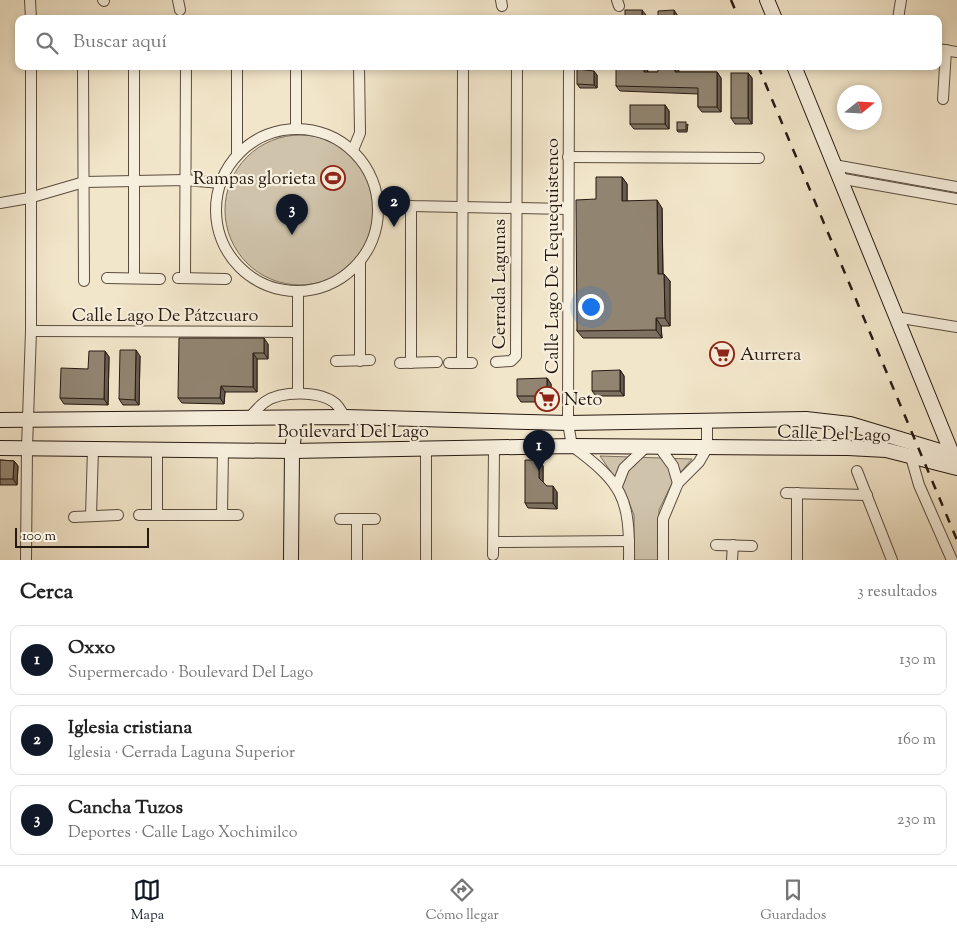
<!DOCTYPE html>
<html lang="es">
<head>
<meta charset="utf-8">
<style>
	body { margin:0; font-family:"Sorts Mill Goudy",serif; background:#f2f2f2; color:#222 }
	.compass { position:absolute; left:837px; top:85px; width:45px; height:45px; border-radius:50%; background:#fff; box-shadow:0 2px 8px #0003; rotate:72deg }
	.scale { position:absolute; left:15px; bottom:12px; width:134px; box-sizing:border-box; padding-left:5px; border:2px solid #271911; border-top:0; font-size:14px; line-height:18px; white-space:nowrap; color:#271911; -webkit-text-stroke:4px #f7efdd; paint-order:stroke }
	.you { position:absolute; left:590px; top:306px; width:18px; height:18px; margin:-12px; border:4px solid #fff; border-radius:50%; background:#1a73e8; box-shadow:0 0 0 8px #1a73e833 }
	.badge { display:grid; place-items:center; width:32px; height:32px; border-radius:50%; background:#111827; color:#fff; font-size:16px; font-weight:700 }
	.pin { position:absolute; translate:-50% -41px; filter:drop-shadow(0 1px 2px #0008) }
	.pin::after { content:''; position:absolute; top:26px; width:18px; height:15px; background:inherit; clip-path:polygon(0 0,100% 0,50% 100%) }
	.list { margin:0; padding:0; list-style:none }
	h2 { display:flex; justify-content:space-between; align-items:center; height:65px; margin:0; padding:0 20px; font-size:21px }
	h2 small { font-size:16px; font-weight:400; color:#767676 }
	.list li { display:grid; grid-template-columns:32px 1fr auto; gap:15px; align-items:center; box-sizing:border-box; height:70px; margin:0 10px 10px; padding:0 10px; border:1px solid #e0e0e0; border-radius:10px }
	.list b { display:block; font-size:19px; white-space:nowrap }
	.list p { margin:0; font-size:16px; white-space:nowrap; color:#767676 }
	.list em { font-size:16px; font-style:normal; color:#767676 }
	.icon { flex:none; width:28px; height:28px; fill:none; stroke:currentColor; stroke-width:2; stroke-linecap:round; stroke-linejoin:round }
	.map { position:relative; flex:none; width:957px; height:560px; overflow:hidden }
	.search { position:absolute; background:#fff; box-shadow:0 2px 8px #0003; left:15px; right:15px; top:15px; height:55px; display:flex; align-items:center; gap:12px; box-sizing:border-box; padding:0 18px; border-radius:10px; color:#767676; font-size:19px }
	.sheet { height:305px; background:#fff }
	nav { display:flex; justify-content:space-around; align-items:center; box-sizing:border-box; height:70px; border-top:1px solid #e0e0e0; background:#fff; font-size:14px; color:#767676 }
	nav a { display:grid; justify-items:center; gap:2px }
	nav .on { color:#111827 }
	.map>svg:first-child { display:block }
</style>
</head>
<body>
<div class="map">
<svg width="957" height="560" viewBox="0 0 957 560">
	<rect width="100%" height="100%" fill="#f2e6ca"/>
	<filter id="stains"><feTurbulence type="fractalNoise" baseFrequency=".004" numOctaves="4"/><feColorMatrix values="0 0 0 0 .2 0 0 0 0 .09 0 0 0 0 .02 0 0 0 .5 -.17"/></filter>
	<radialGradient id="worn" r=".72"><stop offset=".6" stop-color="#630" stop-opacity="0"/><stop offset="1" stop-color="#630" stop-opacity=".3"/></radialGradient>
	<!-- green -->
	<g fill="#cfc3ab" stroke="#7b6e5e">
		<circle cx="300" cy="210" r="75"/>
		<polygon points="600,456 692,459 673,481 659,510 659,560 634,560 634,515 625,492"/>
	</g>
	<g fill="none" stroke-linecap="round" stroke-linejoin="round">
		<defs>
			<g id="street">
				<polyline points="30,0 31,19"/>
				<polyline points="103,0 104,1"/>
				<polyline points="178,0 180,10"/>
				<polyline points="501,0 502,6"/>
				<polyline points="617,0 619,6"/>
				<polyline points="898,19 901,0"/>
				<polyline points="938,49 957,52"/>
				<polyline points="83,66 84,281"/>
				<polyline points="134,66 134,278"/>
				<path d="M 569,66 L 568,423 L 572,446 C 622,483 630,497 629,560"/>
				<polyline points="943,99 946,50"/>
				<polyline points="296,128 296,66"/>
				<circle cx="297" cy="210" r="81"/>
				<polyline points="353,150 360,133 359,66"/>
				<polyline points="237,155 237,66"/>
				<polyline points="568,157 759,158"/>
				<polyline points="834,165 957,187"/>
				<polyline points="838,178 957,199"/>
				<polyline points="378,202 411,206 567,209"/>
				<polyline points="0,203 29,198 84,182 185,180 221,183"/>
				<polyline points="411,206 411,363"/>
				<polyline points="360,261 360,361"/>
				<polyline points="107,278 160,279"/>
				<polyline points="178,278 226,279"/>
				<polyline points="185,278 186,66"/>
				<polyline points="895,317 957,327"/>
				<polyline points="31,331 297,332"/>
				<polyline points="336,361 370,360"/>
				<polyline points="496,362 511,361 516,356 517,66"/>
				<polyline points="400,363 437,362"/>
				<polyline points="449,363 472,363"/>
				<polyline points="462,363 463,66"/>
				<polyline points="298,393 298,291"/>
				<path d="M 248,419 C 253,414 259,406 265,402 C 281,391 320,390 336,404 C 340,408 342,413 345,417"/>
				<polyline points="660,448 673,466 678,483"/>
				<polyline points="157,449 157,515"/>
				<polyline points="911,457 919,485 952,560"/>
				<polyline points="857,471 892,560"/>
				<polyline points="617,486 624,468 645,448"/>
				<polyline points="786,493 867,495"/>
				<polyline points="797,493 797,560"/>
				<polyline points="139,515 238,515"/>
				<polyline points="222,515 223,449"/>
				<polyline points="91,516 93,449"/>
				<polyline points="74,517 118,515"/>
				<polyline points="340,519 375,519"/>
				<polyline points="494,542 629,541"/>
				<polyline points="716,545 752,546"/>
				<polyline points="493,555 494,448"/>
				<polyline points="26,560 27,447 31,331 31,66"/>
				<polyline points="357,560 357,520"/>
				<polyline points="426,560 426,449"/>
				<polyline points="663,560 663,519 678,483 699,462 707,448 707,419"/>
				<polyline points="732,560 733,545"/>
			</g>
			<g id="secondary">
				<polyline points="767,0 775,19"/>
				<polyline points="794,66 955,461"/>
				<polyline points="0,420 345,417 568,423 806,419 850,424 957,456"/>
				<polyline points="0,448 292,451 572,446 848,448 886,450 957,468"/>
				<polyline points="291,560 292,451 296,419"/>
			</g>
		</defs>
		<!-- street casing -->
		<use href="#street" stroke="#5a4c3f" stroke-width="12"/>
		<!-- secondary casing -->
		<use href="#secondary" stroke="#271911" stroke-width="16"/>
		<!-- street -->
		<use href="#street" stroke="#f7efdd" stroke-width="10"/>
		<!-- secondary -->
		<use href="#secondary" stroke="#f7efdd" stroke-width="14"/>
		<!-- rail -->
		<g stroke="#271911" stroke-width="2.5" stroke-dasharray="9 9" stroke-linecap="butt">
			<polyline points="731,0 739,19"/>
			<polyline points="758,66 957,540"/>
		</g>
	</g>
	<!-- wall -->
	<g fill="#7d7261" stroke="#271911">
		<polygon points="627,66 647,66 648,72 658,72 678,66 679,72 717,72 721,78 721,112 702,112 698,107 698,94 620,91 616,86 627,68"/>
		<polygon points="748,73 752,78 752,124 735,124 731,118"/>
		<polygon points="597,75 597,88 580,88 577,84"/>
		<polygon points="665,105 669,111 669,129 634,129 630,124"/>
		<polygon points="688,124 687,132 678,132 677,130"/>
		<polygon points="622,177 627,184 627,201 662,208 663,274 670,281 670,326 661,326 662,338 583,338 577,331 596,199"/>
		<polygon points="268,344 268,359 257,359 257,392 225,392 224,404 182,403 178,398"/>
		<polygon points="105,351 109,357 108,405 64,404 60,398"/>
		<polygon points="140,356 139,405 123,405 119,399"/>
		<polygon points="620,370 624,376 624,396 596,396 592,391"/>
		<polygon points="547,378 551,384 551,402 521,402 517,396"/>
		<polygon points="0,460 14,461 18,466 17,485 0,485"/>
		<polygon points="539,460 543,466 543,482 547,486 557,492 557,509 528,508 525,503"/>
	</g>
	<!-- shaded-wall -->
	<g fill="#665c4f" stroke="#271911">
		<polygon points="642,10 646,15 646,19 642,19"/>
		<polygon points="674,10 678,16 678,19 674,19"/>
		<polygon points="644,66 647,66 648,78 644,72"/>
		<polygon points="675,66 678,66 679,78 675,72"/>
		<polygon points="594,71 597,75 597,88 594,85"/>
		<polygon points="717,72 721,78 721,112 717,107"/>
		<polygon points="748,73 752,78 752,124 748,118"/>
		<polygon points="665,105 669,111 669,129 665,124"/>
		<polygon points="622,177 627,184 627,208 622,201"/>
		<polygon points="657,200 662,208 663,281 658,274"/>
		<polygon points="664,274 670,281 670,326 665,318"/>
		<polygon points="656,318 661,326 662,338 656,330"/>
		<polygon points="264,338 268,344 268,359 264,353"/>
		<polygon points="136,350 140,356 139,405 135,400"/>
		<polygon points="105,351 109,357 108,405 104,399"/>
		<polygon points="253,353 257,359 257,392 253,387"/>
		<polygon points="620,370 624,376 624,396 620,391"/>
		<polygon points="547,378 551,384 551,402 547,396"/>
		<polygon points="221,386 225,392 224,404 220,398"/>
		<polygon points="539,460 543,466 543,483 539,478"/>
		<polygon points="14,461 18,466 17,485 13,479"/>
		<polygon points="553,486 557,492 557,509 553,503"/>
	</g>
	<!-- building -->
	<g fill="#918471" stroke="#271911">
		<rect x="625" y="10" width="17" height="9"/>
		<polygon points="674,10 674,19 658,19 658,11"/>
		<polygon points="627,66 644,66 644,72 658,72 658,66 675,66 675,72 717,72 717,107 698,107 698,88 616,86 616,68 627,68"/>
		<polygon points="577,69 594,71 594,85 577,84"/>
		<rect x="731" y="73" width="17" height="45"/>
		<rect x="630" y="105" width="35" height="19"/>
		<rect x="677" y="122" width="9" height="8"/>
		<polygon points="596,177 622,177 622,201 657,200 658,274 664,274 665,318 656,318 656,330 577,331 576,200 596,199"/>
		<polygon points="179,338 264,338 264,353 253,353 253,387 221,386 220,398 178,398"/>
		<polygon points="120,350 136,350 135,400 119,399"/>
		<polygon points="89,351 105,351 104,399 60,398 61,368 88,369"/>
		<polygon points="620,370 620,391 592,391 592,371"/>
		<polygon points="547,378 547,396 517,396 517,379"/>
		<polygon points="0,460 14,461 13,479 0,479"/>
		<polygon points="525,460 539,460 539,478 547,486 553,486 553,503 525,503"/>
	</g>
	<!-- icons -->
	<defs>
		<symbol id="stadium-ring" viewBox="-11 -11 22 22"><circle r="9.5" fill="#f7efdd" stroke="#8f2418" stroke-width="1.5"/><path d="M0-5a6.5 5 0 1 0 0 10a6.5 5 0 1 0 0-10ZM-3.5-1.8h7v3.6h-7Z" fill="#8f2418"/></symbol>
		<symbol id="supermarket-ring" viewBox="-11 -11 22 22"><circle r="9.5" fill="#f7efdd" stroke="#8f2418" stroke-width="1.5"/><path d="M-6-5.5h2.5l.6 2H6L4.5 2H-2.5L-4.4-4H-6ZM-1.5 3.2a1.3 1.3 0 1 0 .1 0ZM3 3.2a1.3 1.3 0 1 0 .1 0Z" fill="#8f2418"/></symbol>
	</defs>
	<g fill-rule="evenodd">
		<use href="#stadium-ring" x="319" y="164" width="28" height="28"/>
		<use href="#supermarket-ring" x="708" y="340" width="28" height="28"/>
		<use href="#supermarket-ring" x="533" y="385" width="28" height="28"/>
	</g>
	<g text-anchor="middle" stroke-width="4.5" stroke-linejoin="round" paint-order="stroke">
		<!-- poi labels -->
		<g font-size="18" fill="#271911" stroke="#f7efdd" text-anchor="start">
			<text x="316" y="184" text-anchor="end">Rampas glorieta</text>
			<text x="740" y="360">Aurrera</text>
			<text x="564" y="405">Neto</text>
		</g>
		<!-- street labels -->
		<g font-size="18" fill="#271911" stroke="#f7efdd">
			<text transform="translate(552 256) rotate(-90)" y="6">Calle Lago De Tequequistenco</text>
			<text transform="translate(499 284) rotate(-90)" y="6">Cerrada Lagunas</text>
			<text x="165" y="321">Calle Lago De Pátzcuaro</text>
			<text x="353" y="437">Boulevard Del Lago</text>
			<text transform="translate(834 433) rotate(2)" y="6">Calle Del Lago</text>
		</g>
	</g>
	<rect width="100%" height="100%" filter="url(#stains)"/>
	<rect width="100%" height="100%" fill="url(#worn)"/>
</svg>
<svg class="compass" viewBox="-18 -18 36 36"><path d="M0-13l5 13h-10z" fill="#e53935"/><path d="M0 13l5-13h-10z" fill="#767676"/></svg>
<div class="scale">100 m</div>
<div class="you"></div>
<div class="pin badge" style="left:539px;top:471px">1</div>
<div class="pin badge" style="left:394px;top:227px">2</div>
<div class="pin badge" style="left:292px;top:235px">3</div>
<div class="search"><svg class="icon" aria-label="search" viewBox="0 0 24 24"><circle cx="10" cy="10" r="6"/><path d="M15 15l6 6"/></svg>Buscar aquí</div>
</div>
<section class="sheet">
<h2>Cerca<small>3 resultados</small></h2>
<ul class="list">
<li><span class="badge">1</span><div><b>Oxxo</b><p>Supermercado · Boulevard Del Lago</p></div><em>130 m</em></li>
<li><span class="badge">2</span><div><b>Iglesia cristiana</b><p>Iglesia · Cerrada Laguna Superior</p></div><em>160 m</em></li>
<li><span class="badge">3</span><div><b>Cancha Tuzos</b><p>Deportes · Calle Lago Xochimilco</p></div><em>230 m</em></li>
</ul>
</section>
<nav>
<a class="on"><svg class="icon" aria-label="map" viewBox="0 0 24 24"><path d="M3 6l6-2 6 2 6-2v14l-6 2-6-2-6 2zM9 4v14M15 6v14"/></svg>Mapa</a>
<a><svg class="icon" aria-label="directions" viewBox="0 0 24 24"><path d="M12 3l9 9-9 9-9-9zM9 14v-3h6M13 9l2 2-2 2"/></svg>Cómo llegar</a>
<a><svg class="icon" aria-label="saved" viewBox="0 0 24 24"><path d="M7 4h10v16l-5-4-5 4z"/></svg>Guardados</a>
</nav>
</body>
</html>
